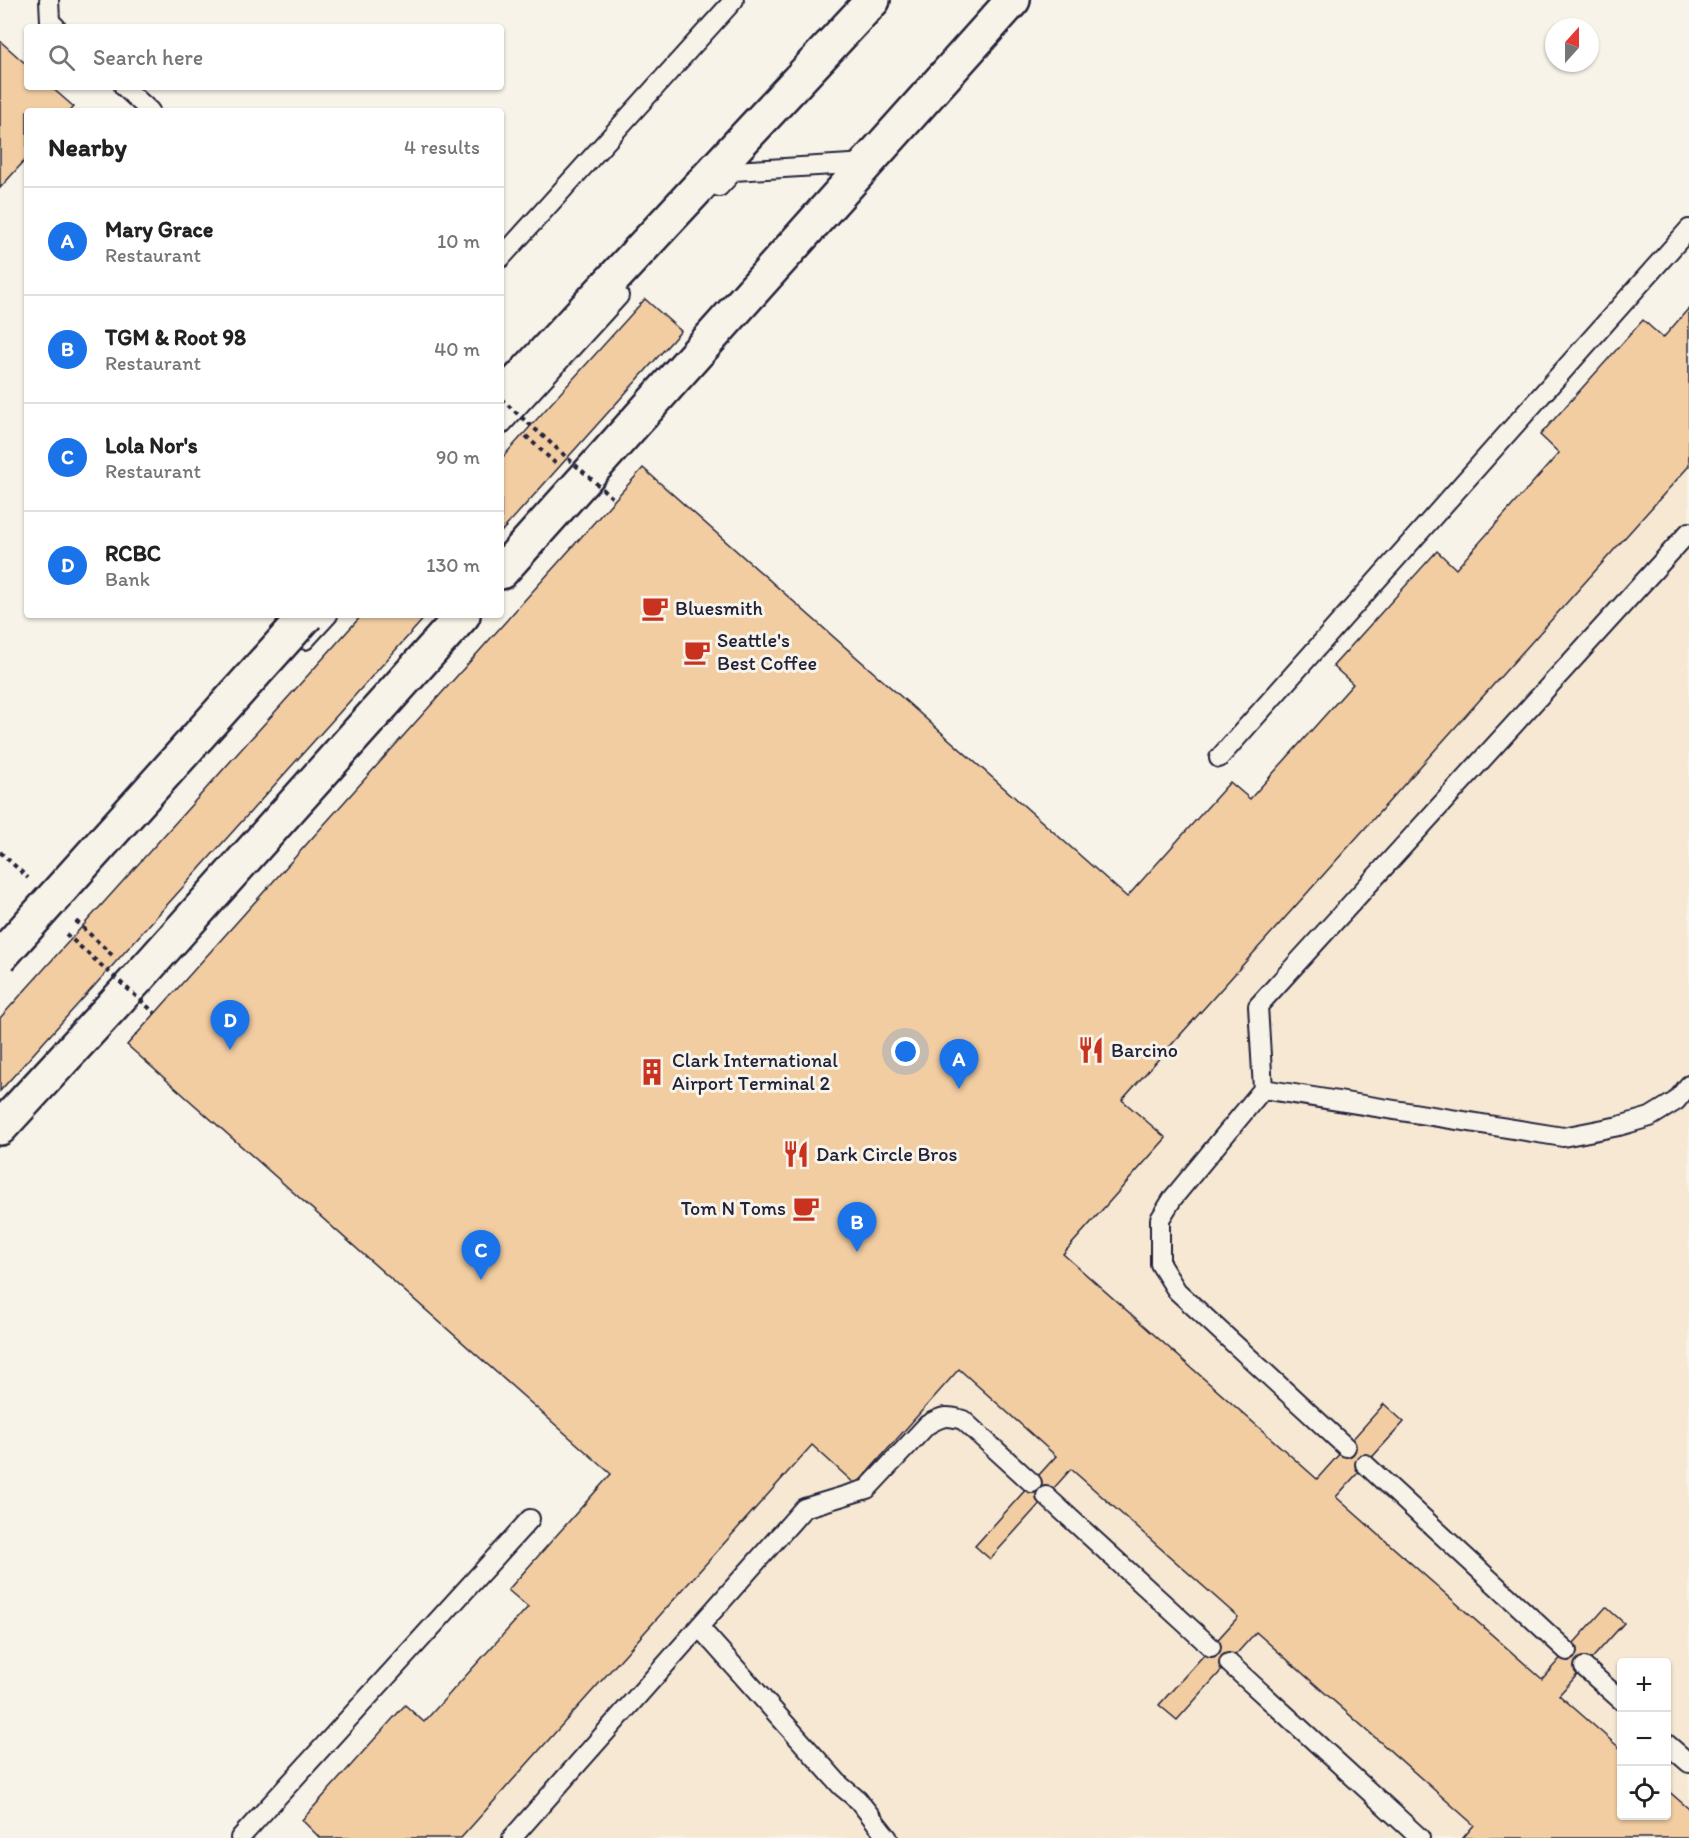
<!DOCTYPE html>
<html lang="en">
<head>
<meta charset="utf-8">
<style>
	body { margin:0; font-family:Itim,sans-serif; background:#f6f6f6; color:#222 }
	.controls { position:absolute; right:18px; bottom:18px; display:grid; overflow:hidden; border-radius:6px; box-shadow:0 2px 4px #0004 }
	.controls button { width:54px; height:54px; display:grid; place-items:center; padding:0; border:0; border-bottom:2px solid #e0e0e0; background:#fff; color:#222; font:30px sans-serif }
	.compass { position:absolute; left:1545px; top:18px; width:54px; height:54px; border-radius:50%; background:#fff; box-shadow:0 2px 4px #0004; rotate:21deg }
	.you { position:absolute; left:906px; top:1052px; width:21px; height:21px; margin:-15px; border:4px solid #fff; border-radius:50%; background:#1a73e8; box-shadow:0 0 0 9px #1a73e833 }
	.badge { display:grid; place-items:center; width:39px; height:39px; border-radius:50%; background:#1a73e8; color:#fff; font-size:20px; font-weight:700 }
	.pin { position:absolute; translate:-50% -50px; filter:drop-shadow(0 2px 3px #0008) }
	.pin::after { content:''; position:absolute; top:32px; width:21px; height:18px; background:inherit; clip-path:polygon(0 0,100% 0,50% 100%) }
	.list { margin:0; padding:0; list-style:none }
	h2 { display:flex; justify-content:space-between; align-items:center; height:78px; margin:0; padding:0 24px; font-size:26px }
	h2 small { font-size:20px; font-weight:400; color:#767676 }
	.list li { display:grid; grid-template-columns:39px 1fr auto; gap:18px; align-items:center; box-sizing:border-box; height:108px; padding:0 24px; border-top:2px solid #e0e0e0 }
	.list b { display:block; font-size:22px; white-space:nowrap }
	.list p { margin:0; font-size:20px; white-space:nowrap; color:#767676 }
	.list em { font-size:20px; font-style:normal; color:#767676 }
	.icon { flex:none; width:33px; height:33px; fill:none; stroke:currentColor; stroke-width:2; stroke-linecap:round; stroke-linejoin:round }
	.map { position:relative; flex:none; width:1689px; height:1838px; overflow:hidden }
	.search { position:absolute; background:#fff; box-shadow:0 2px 4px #0004; left:24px; top:24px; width:480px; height:66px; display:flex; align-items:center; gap:15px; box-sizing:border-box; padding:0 21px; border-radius:6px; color:#767676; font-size:22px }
	.panel { position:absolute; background:#fff; box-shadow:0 2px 4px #0004; left:24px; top:108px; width:480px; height:510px; border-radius:6px }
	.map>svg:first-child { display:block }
</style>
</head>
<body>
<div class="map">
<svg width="1689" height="1838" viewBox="0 0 1689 1838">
	<rect width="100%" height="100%" fill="#f7f3e8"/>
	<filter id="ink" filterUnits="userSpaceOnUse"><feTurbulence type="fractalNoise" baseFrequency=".0167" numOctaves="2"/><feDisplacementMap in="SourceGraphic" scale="12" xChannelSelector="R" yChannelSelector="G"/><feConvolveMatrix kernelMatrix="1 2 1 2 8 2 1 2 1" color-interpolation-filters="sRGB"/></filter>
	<g filter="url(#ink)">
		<!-- built -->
		<path fill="#f6e8d3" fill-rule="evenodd" d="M 1689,308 L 1689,1838 L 320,1838 L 302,1820 L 405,1705 L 425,1722 L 527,1607 L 508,1590 L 611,1474 L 127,1045 L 591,526 L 643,468 L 1127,897 L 1230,782 L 1250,799 L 1353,684 L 1333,666 L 1437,551 L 1457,568 L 1559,453 L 1540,435 L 1643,320 L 1663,337 ZM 1622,1662 L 1666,1662 L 1666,1816 L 1622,1816 Z"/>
		<!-- building -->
		<g fill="#f2cda2" stroke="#22223b" stroke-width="1.5">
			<polygon points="0,41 27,65 27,87 51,87 74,107 70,111 27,111 27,158 0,188"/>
			<polygon points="645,299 681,331 501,532 501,459"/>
			<polygon points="1689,308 1689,466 1122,1100 1166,1138 1063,1254 1317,1479 1384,1404 1404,1422 1336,1497 1542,1679 1606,1607 1624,1623 1559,1695 1622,1750 1622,1816 1666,1816 1666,1789 1689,1809 1689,1838 1463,1838 1474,1825 1256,1632 1177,1720 1159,1705 1238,1617 1071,1469 990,1559 975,1546 1056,1456 959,1369 856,1485 812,1445 461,1838 320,1838 302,1820 405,1705 424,1722 528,1607 508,1590 611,1474 127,1045 591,526 643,468 1127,897 1230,782 1250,799 1353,684 1333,666 1437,551 1456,569 1559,453 1540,435 1643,320 1663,338"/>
			<polygon points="362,615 427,615 0,1091 0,1018"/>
		</g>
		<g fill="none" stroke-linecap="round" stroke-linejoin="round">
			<defs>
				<g id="lane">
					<polyline points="49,0 50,21 56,27"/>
					<polyline points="124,87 150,111"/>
					<polyline points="719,187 734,171 867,163"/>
					<polyline points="501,258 734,0"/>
					<polyline points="501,425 619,296"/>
					<polyline points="305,640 328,615"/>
					<polyline points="1219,758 1689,229"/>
					<polyline points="1263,1089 1563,1137 1619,1126 1650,1117 1676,1101 1689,1085"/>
					<polyline points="1346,1447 1177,1291 1160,1264 1160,1219 1173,1198 1263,1089 1258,1006 1689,532"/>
					<polyline points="1365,1464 1567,1651"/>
					<polyline points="1046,1496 1211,1647"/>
					<polyline points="699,1627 841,1786 858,1800 888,1838"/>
					<polyline points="1229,1663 1420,1838"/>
					<polyline points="1584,1667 1622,1701"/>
					<polyline points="1666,1743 1689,1763"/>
					<polyline points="240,1838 530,1519"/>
					<path d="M 512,1838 L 804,1508 L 867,1489 L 927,1425 C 942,1416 946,1415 963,1420 L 1032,1483"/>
				</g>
				<g id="street">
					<polyline points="501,399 873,0"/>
					<polyline points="501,572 1013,0"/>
					<polyline points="0,1128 138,978 463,615"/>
				</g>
			</defs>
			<!-- lane casing -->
			<use href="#lane" stroke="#22223b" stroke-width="22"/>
			<!-- street casing -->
			<use href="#street" stroke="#22223b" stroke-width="38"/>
			<!-- path -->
			<g stroke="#22223b" stroke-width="4" stroke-dasharray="4.5 4.5" stroke-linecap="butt">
				<polyline points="526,436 555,463"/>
				<polyline points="0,852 28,878"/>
				<polyline points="76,921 112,955"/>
			</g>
			<!-- lane -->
			<use href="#lane" stroke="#f7f3e8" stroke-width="18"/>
			<!-- street -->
			<use href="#street" stroke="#f7f3e8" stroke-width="33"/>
			<defs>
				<polyline id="street-bridge" points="0,957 307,615"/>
			</defs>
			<!-- street-bridge casing -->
			<use href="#street-bridge" stroke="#22223b" stroke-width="38" stroke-linecap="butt"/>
			<!-- path-bridge -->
			<g stroke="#22223b" stroke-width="4" stroke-dasharray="4.5 4.5" stroke-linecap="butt">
				<polyline points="501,399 615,500"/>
				<polyline points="66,934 155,1013"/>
			</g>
			<!-- street-bridge -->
			<use href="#street-bridge" stroke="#f7f3e8" stroke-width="33"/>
		</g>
	</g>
	<!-- icons -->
	<defs>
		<symbol id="cafe-bare" viewBox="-9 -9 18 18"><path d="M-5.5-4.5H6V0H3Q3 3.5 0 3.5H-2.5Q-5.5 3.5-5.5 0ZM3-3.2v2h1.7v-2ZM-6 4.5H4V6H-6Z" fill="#c8321e" stroke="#f7f3e8" stroke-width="2.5" paint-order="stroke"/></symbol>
		<symbol id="restaurant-bare" viewBox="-9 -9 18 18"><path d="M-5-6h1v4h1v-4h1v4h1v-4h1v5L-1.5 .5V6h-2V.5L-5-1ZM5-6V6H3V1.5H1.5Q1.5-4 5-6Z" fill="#c8321e" stroke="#f7f3e8" stroke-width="2.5" paint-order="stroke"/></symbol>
		<symbol id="building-bare" viewBox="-9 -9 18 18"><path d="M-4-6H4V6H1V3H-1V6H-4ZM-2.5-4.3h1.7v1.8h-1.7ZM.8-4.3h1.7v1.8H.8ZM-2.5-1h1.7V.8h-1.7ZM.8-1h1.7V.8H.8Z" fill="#c8321e" stroke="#f7f3e8" stroke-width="2.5" paint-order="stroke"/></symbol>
	</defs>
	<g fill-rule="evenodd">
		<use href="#cafe-bare" x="636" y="589" width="38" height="38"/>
		<use href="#cafe-bare" x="678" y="633" width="38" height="38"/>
		<use href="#restaurant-bare" x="1072" y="1031" width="38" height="38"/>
		<use href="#building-bare" x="633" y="1053" width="38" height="38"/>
		<use href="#restaurant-bare" x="777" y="1135" width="38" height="38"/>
		<use href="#cafe-bare" x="787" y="1189" width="38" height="38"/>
	</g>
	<g text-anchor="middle" stroke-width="6" stroke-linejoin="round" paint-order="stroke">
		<!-- poi labels -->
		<g font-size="20" fill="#22223b" stroke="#f7f3e8" text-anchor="start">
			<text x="675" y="615">Bluesmith</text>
			<text x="717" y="647">Seattle's<tspan x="717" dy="23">Best Coffee</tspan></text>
			<text x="1111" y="1057">Barcino</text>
			<text x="672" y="1067">Clark International<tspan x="672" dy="23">Airport Terminal 2</tspan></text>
			<text x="816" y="1161">Dark Circle Bros</text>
			<text x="786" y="1215" text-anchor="end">Tom N Toms</text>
		</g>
	</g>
</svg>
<div class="controls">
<button>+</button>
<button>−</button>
<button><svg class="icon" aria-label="locate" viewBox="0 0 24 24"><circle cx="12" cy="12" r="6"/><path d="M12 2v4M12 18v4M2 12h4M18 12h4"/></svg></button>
</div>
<svg class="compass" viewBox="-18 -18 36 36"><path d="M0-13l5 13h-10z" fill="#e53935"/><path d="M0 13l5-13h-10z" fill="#767676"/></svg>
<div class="you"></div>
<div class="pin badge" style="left:959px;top:1089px">A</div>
<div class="pin badge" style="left:857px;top:1252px">B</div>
<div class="pin badge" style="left:481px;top:1280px">C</div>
<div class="pin badge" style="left:230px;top:1050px">D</div>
<div class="search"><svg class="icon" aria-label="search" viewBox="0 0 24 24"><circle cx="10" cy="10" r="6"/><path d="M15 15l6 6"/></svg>Search here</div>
<section class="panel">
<h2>Nearby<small>4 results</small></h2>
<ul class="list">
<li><span class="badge">A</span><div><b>Mary Grace</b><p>Restaurant</p></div><em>10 m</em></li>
<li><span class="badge">B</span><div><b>TGM &amp; Root 98</b><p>Restaurant</p></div><em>40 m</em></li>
<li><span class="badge">C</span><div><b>Lola Nor's</b><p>Restaurant</p></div><em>90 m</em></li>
<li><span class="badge">D</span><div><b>RCBC</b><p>Bank</p></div><em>130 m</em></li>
</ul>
</section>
</div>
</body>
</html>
